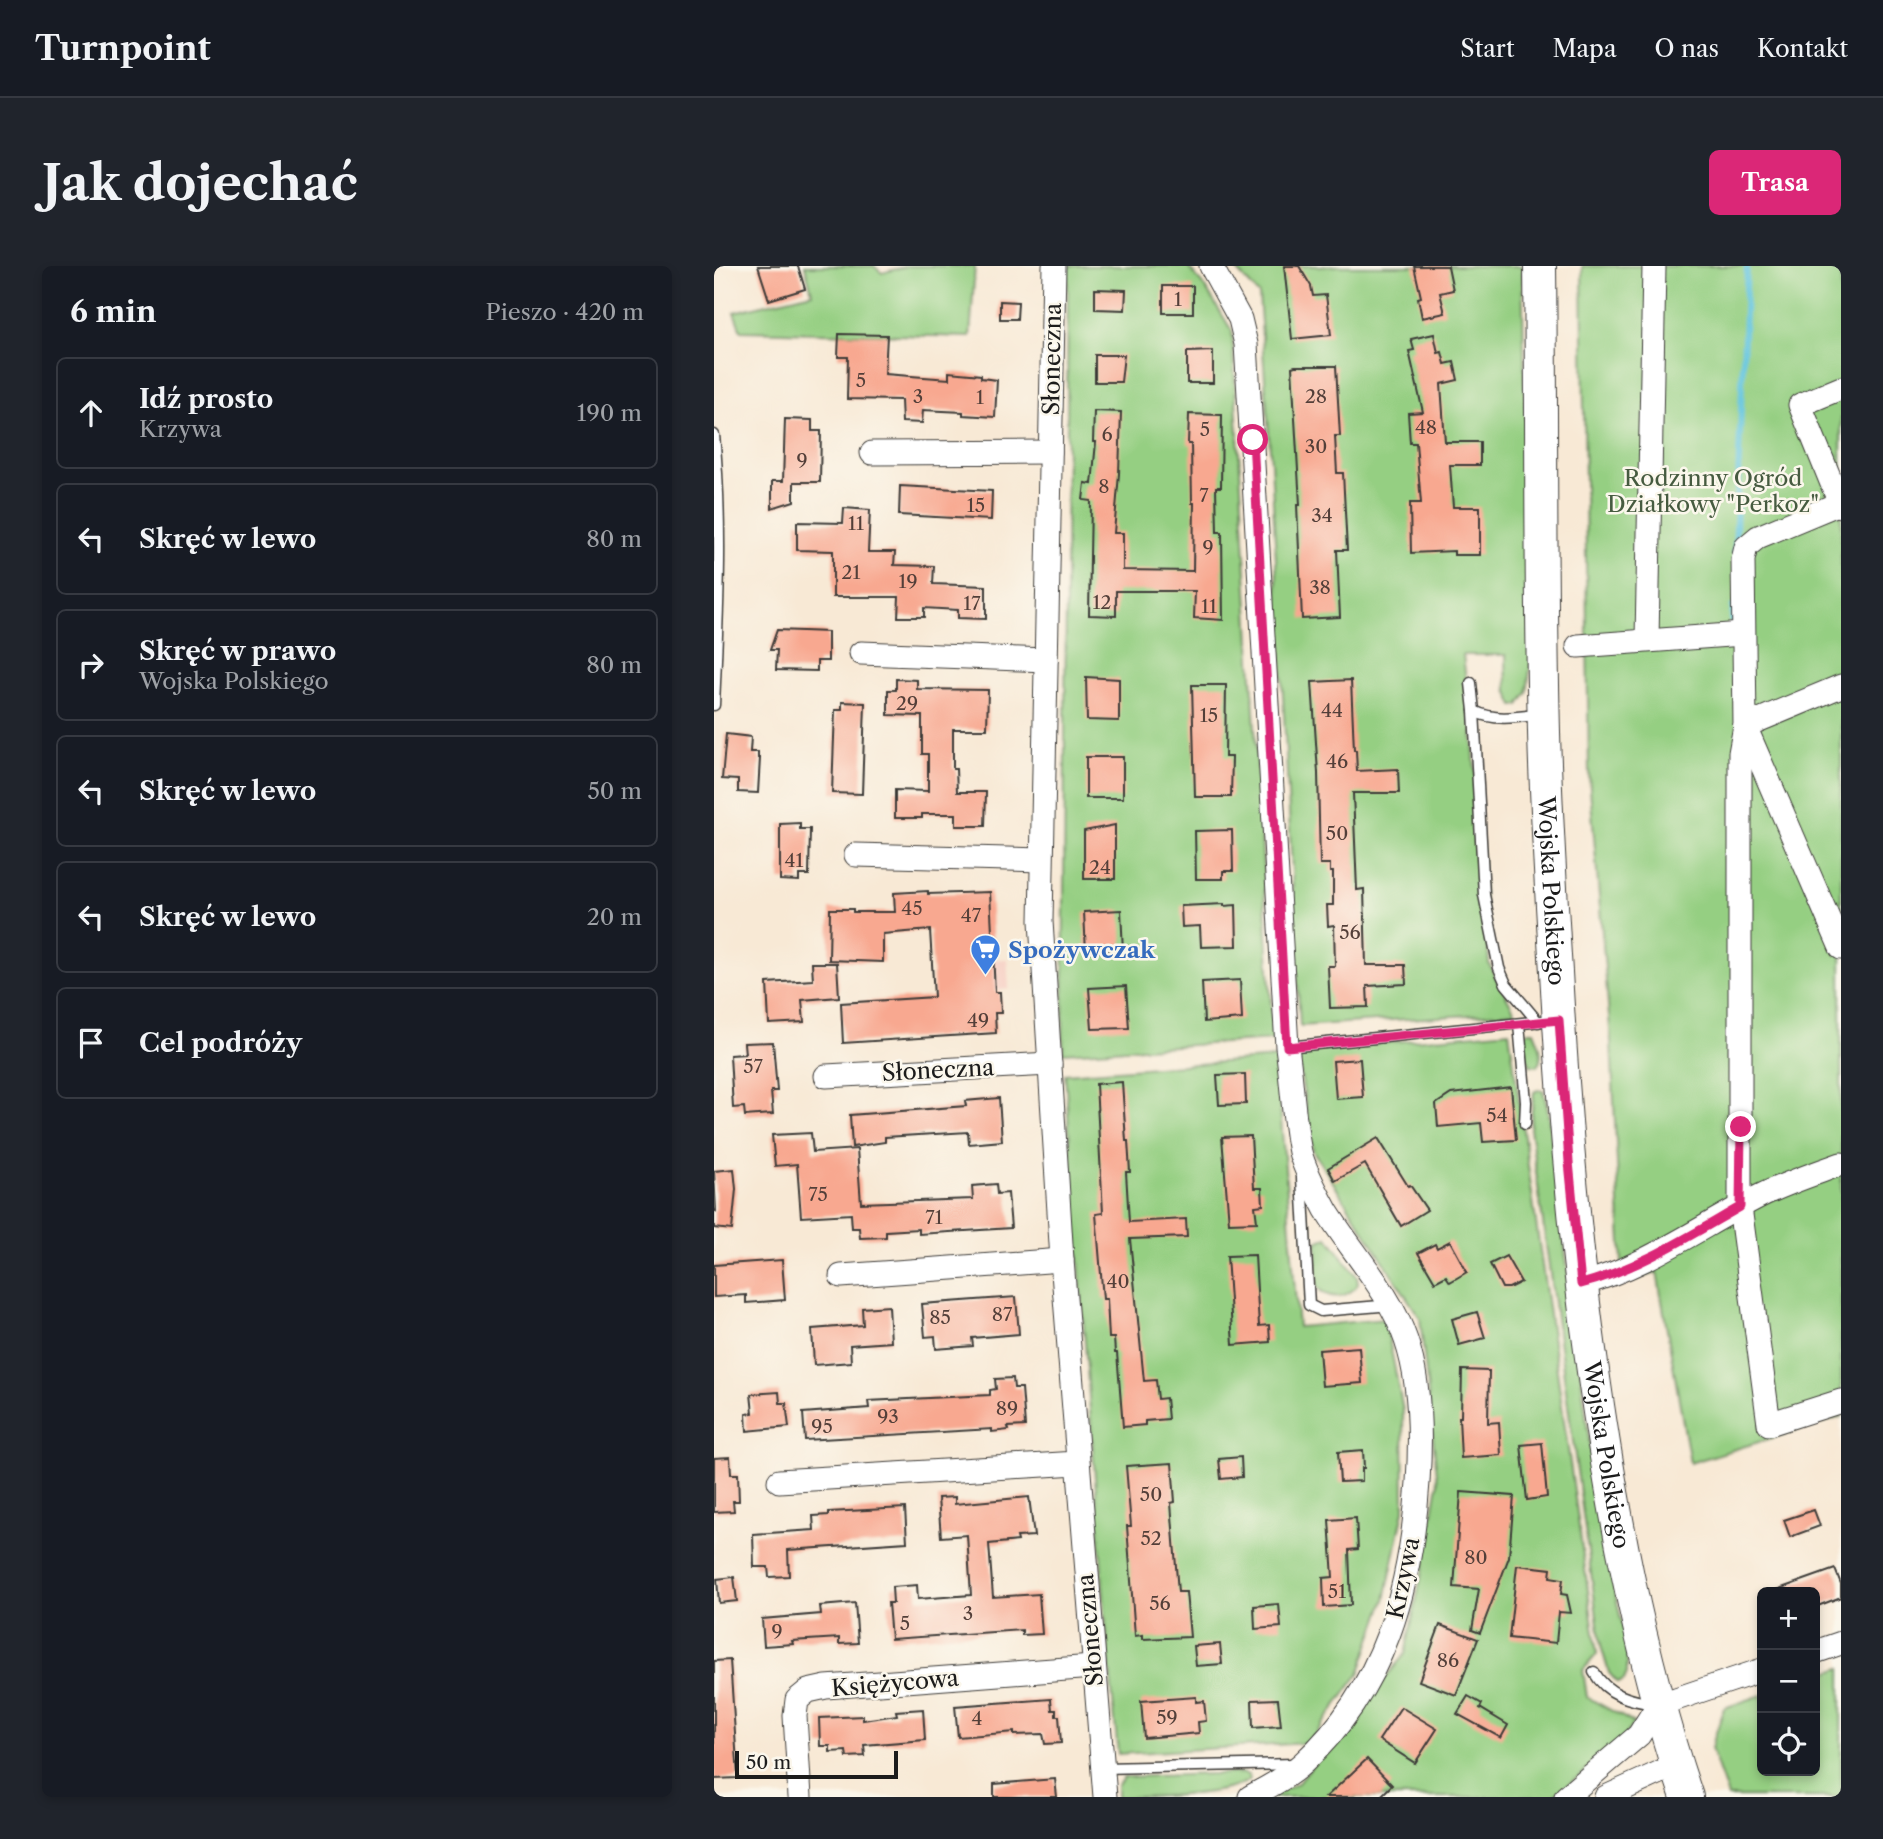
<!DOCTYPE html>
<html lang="pl">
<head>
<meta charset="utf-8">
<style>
	body { margin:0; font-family:"Libre Caslon Text",serif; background:#20242c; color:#f1f3f6 }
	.controls { position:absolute; right:21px; bottom:21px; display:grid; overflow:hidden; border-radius:10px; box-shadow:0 4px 10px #0003 }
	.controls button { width:63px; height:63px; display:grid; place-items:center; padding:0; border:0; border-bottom:2px solid #363941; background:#171b24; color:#f1f3f6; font:35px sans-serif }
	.scale { position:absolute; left:21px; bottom:18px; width:163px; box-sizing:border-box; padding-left:7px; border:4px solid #1c1c1c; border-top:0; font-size:19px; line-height:24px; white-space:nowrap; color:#1c1c1c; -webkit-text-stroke:5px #fbf7ec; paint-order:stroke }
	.stop { position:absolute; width:21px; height:21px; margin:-16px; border:5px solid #db2777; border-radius:50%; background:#fff }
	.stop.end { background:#db2777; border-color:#fff; box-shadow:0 2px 7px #0008 }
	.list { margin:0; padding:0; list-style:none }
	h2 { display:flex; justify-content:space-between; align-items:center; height:91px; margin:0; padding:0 28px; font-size:30px }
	h2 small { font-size:23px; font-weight:400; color:#9ea1a6 }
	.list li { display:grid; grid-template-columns:46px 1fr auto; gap:21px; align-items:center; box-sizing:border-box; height:112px; margin:0 14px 14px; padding:0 14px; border:2px solid #363941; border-radius:10px }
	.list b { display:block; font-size:26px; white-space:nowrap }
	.list p { margin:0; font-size:23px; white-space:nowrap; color:#9ea1a6 }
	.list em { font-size:23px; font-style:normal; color:#9ea1a6 }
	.icon { flex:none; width:38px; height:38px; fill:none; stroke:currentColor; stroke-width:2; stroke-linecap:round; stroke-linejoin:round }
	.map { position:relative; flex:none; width:1127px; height:1531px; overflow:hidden; border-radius:10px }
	header { display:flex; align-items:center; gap:42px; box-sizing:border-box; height:98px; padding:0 35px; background:#171b24; border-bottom:2px solid #363941 }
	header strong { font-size:33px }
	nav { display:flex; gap:38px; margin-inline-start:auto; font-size:24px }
	.intro { display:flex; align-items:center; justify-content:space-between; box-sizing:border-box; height:168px; padding:0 42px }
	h1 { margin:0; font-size:49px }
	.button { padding:18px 32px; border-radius:10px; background:#db2777; color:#fff; font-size:24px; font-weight:700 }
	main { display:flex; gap:42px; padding:0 42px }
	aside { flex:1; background:#171b24; border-radius:10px; box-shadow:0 4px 10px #0003 }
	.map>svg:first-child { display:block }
</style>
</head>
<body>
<header>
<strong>Turnpoint</strong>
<nav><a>Start</a><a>Mapa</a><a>O nas</a><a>Kontakt</a></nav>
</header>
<div class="intro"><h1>Jak dojechać</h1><a class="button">Trasa</a></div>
<main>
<aside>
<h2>6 min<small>Pieszo · 420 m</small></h2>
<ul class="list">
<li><svg class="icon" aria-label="ahead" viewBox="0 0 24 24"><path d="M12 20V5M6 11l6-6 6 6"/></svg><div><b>Idź prosto</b><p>Krzywa</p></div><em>190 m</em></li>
<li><svg class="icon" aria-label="left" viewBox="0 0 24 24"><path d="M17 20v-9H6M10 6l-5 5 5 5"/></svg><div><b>Skręć w lewo</b></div><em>80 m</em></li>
<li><svg class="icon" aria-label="right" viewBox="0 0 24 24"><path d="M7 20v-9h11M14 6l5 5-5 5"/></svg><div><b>Skręć w prawo</b><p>Wojska Polskiego</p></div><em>80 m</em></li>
<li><svg class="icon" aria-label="left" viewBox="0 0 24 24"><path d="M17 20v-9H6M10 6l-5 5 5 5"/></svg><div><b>Skręć w lewo</b></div><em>50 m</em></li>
<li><svg class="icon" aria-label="left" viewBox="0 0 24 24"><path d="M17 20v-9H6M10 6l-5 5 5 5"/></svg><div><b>Skręć w lewo</b></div><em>20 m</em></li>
<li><svg class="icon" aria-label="arrive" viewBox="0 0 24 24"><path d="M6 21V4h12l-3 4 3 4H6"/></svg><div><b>Cel podróży</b></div></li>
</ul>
</aside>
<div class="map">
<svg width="1127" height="1531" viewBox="0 0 1127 1531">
	<rect width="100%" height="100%" fill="#fbf7ec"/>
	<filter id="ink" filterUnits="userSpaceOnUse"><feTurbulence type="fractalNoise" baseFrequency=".0143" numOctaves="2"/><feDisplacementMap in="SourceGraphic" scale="14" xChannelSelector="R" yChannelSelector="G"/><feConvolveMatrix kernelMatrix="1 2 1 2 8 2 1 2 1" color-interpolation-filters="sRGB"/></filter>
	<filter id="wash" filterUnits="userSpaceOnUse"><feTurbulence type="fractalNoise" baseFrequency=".00686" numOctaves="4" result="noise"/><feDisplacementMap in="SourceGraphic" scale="28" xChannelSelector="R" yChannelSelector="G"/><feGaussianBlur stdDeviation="1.57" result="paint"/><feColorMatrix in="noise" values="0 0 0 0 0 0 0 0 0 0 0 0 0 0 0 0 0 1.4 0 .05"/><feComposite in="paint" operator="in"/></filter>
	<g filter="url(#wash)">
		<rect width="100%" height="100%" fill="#f8e9d5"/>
		<!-- built -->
		<polygon fill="#f7d1c6" points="293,693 295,723 235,730 233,694"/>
		<!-- green -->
		<g fill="#95cf82" stroke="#58764f" stroke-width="2">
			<polygon points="91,0 160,0 168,7 193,0 261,0 256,71 27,65 20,46 98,27"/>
			<polygon points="354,0 473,0 491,21 518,65 559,774 349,787"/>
			<polygon points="519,0 808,0 817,394 813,427 805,439 800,440 793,424 792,389 749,389 758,463 775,698 801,746 586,760 557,197 545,29"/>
			<polygon points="868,0 1127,0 1127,1151 976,1197 943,1006 909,1018 897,775 875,510"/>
			<polygon points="795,765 883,1388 869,1404 873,1431 920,1457 903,1481 838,1531 554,1531 584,1517 691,1388 711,1292 724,1218 706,1052 599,885 583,785"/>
			<path d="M 815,765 L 820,765 C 825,777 830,788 824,800 L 816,799 L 812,789 L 810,768 Z"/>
			<polygon points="562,792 584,1061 671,1053 689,1144 690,1244 671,1334 645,1408 595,1477 404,1488 392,1359 351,808"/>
			<polygon points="824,824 829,824 833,840 885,1254 913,1381 913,1407 910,1414 904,1417 895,1407 887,1380 816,862 820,826"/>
			<path d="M 614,971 L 643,1011 L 644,1018 C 634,1032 616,1036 603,1021 L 603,976 Z"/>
			<polygon points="1127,1402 1127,1531 1014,1531 997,1482 1010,1442 1048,1429 1048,1505 1101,1505 1101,1411"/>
			<path d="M 529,1507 L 534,1509 L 536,1513 C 517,1531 433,1531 403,1531 L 403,1520 L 410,1511 Z"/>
		</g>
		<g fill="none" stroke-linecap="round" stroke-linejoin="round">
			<!-- stream -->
			<g stroke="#60c4de" stroke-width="6">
				<polyline points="1021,285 1033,0"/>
				<polyline points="1018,355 1019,341"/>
			</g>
		</g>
		<g id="blocks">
			<!-- building -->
			<g fill="#f8a890">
				<polygon points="44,0 84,0 91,23 55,34"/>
				<polygon points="570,0 585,0 597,20 599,30 612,29 617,69 578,73"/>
				<polygon points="700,0 734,0 739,24 726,27 731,47 708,52 704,32 707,31"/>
				<rect x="449" y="20" width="30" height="27"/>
				<polygon points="381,23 412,24 411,44 381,43"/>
				<polygon points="286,35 304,36 303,53 286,53"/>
				<polygon points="125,68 173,69 171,108 235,113 235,106 267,109 267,112 283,114 281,151 249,149 249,146 209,144 208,157 188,156 187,134 133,133 134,91 124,91"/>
				<polygon points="720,68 724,87 728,86 731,98 740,96 744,114 727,118 731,176 766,176 766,199 736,199 739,241 766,241 766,289 740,289 740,285 697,287 696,237 707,237 702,177 696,177 694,147 709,146 695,85 700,84 697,73"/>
				<polygon points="499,85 499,117 473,117 473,86"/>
				<polygon points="381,89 410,89 407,116 381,116"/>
				<polygon points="581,100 622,100 626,170 621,170 622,189 623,207 629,207 633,284 623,284 626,351 588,353 583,239 586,239 578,101"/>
				<polygon points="380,145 407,146 405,208 400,267 409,267 409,304 479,305 480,237 478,237 477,178 474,178 475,148 508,149 507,221 502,221 503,266 508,266 509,354 480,352 481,325 402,325 402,350 375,349 377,235 369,234 371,217 378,218 382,176 379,176"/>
				<polygon points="71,153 98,154 98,165 107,165 106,216 80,216 80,235 58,242 58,215 69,215"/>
				<polygon points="186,220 278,225 277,254 185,249"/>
				<polygon points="130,242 156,244 154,286 181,286 180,299 220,300 219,318 272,320 272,353 244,352 244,344 210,342 210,351 184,351 185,331 119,331 119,285 83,284 83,256 129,257"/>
				<polygon points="63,364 114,366 114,395 103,395 103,405 62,404 63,384 56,384"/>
				<polygon points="372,411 405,413 405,455 373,454"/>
				<polygon points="182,413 203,414 203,423 274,424 273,463 239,463 239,503 242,503 243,526 272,526 271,560 242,560 242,548 208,548 208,552 181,552 181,524 214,525 214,488 208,488 208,450 174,449 174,424 182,424"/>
				<polygon points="637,414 640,484 642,484 643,505 684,503 685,527 639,527 643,624 650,623 652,699 691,699 692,718 653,720 654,741 616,742 614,700 621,700 620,659 614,660 613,639 619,639 619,606 616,606 616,598 606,598 604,507 598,416"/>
				<polygon points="478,419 512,419 511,491 518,491 517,531 481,531"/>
				<polygon points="128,436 151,437 148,528 118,527 121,444 128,444"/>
				<polygon points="12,468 37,471 36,486 44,486 44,492 46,492 44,527 24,526 24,514 8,513"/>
				<rect x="372" y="491" width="37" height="41"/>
				<polygon points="86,557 86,563 96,563 95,609 85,609 85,615 66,614 66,558"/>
				<polygon points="401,559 401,613 370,613 370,565"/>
				<polygon points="518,564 519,605 509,605 509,613 482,613 481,565"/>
				<polygon points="214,625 214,628 276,626 281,726 286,726 287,747 281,747 282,767 129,777 127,737 220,731 216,664 169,668 169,696 115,694 116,643 139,643 139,646 181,646 180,627"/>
				<polygon points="510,638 510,640 522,639 523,680 487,681 486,660 468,661 467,640"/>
				<polygon points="407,644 409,685 372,686 370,646"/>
				<polygon points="98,697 123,697 125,731 88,734 90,756 55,758 53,717 99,714"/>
				<polygon points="526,714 528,753 490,756 488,716"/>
				<polygon points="412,720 415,762 378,763 375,722"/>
				<polygon points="59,776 63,825 57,825 59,848 31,850 30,841 19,842 16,789 31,788 30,777"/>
				<polygon points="646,793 649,831 622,833 619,795"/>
				<polygon points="531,808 532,838 505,839 503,809"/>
				<polygon points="408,816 412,875 414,875 416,906 412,906 415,956 472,953 473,971 416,973 430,1115 442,1114 444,1133 452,1132 454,1153 431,1155 431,1159 409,1161 403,1087 401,1087 400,1072 395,1072 393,1033 389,1033 382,948 389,947 382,818"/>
				<polygon points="797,821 802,874 769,876 767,857 724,861 722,838 737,828"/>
				<polygon points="285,832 288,875 255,878 254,866 171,871 171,876 138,881 136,849 252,840 251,835"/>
				<polygon points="97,867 99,886 143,883 147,937 259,933 258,920 282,918 283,928 294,927 297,962 205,968 205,963 172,965 172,971 146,972 145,962 138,962 137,948 87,951 83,898 61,900 58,869"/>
				<polygon points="537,870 540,922 548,922 549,939 541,940 543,956 515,957 508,871"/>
				<polygon points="664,872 694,920 696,919 713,944 687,960 651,898 621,915 614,902"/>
				<polygon points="20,903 22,923 18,964 0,962 0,944 2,945 0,905"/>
				<polygon points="736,975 753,1006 736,1016 732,1010 721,1016 704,987 721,978 723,982"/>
				<polygon points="541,989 545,1060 555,1059 556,1076 519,1079 513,990"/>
				<polygon points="792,990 807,1016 795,1022 788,1022 776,998"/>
				<polygon points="68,994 71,1034 32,1037 32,1029 0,1031 0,999"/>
				<polygon points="302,1031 305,1068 258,1072 259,1080 222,1083 221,1070 211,1071 208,1038"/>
				<polygon points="175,1040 177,1076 136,1079 137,1096 100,1099 98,1063 149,1059 148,1042"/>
				<polygon points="763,1046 771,1072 745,1079 738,1053"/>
				<polygon points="645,1081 648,1117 608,1120 605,1084"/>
				<polygon points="748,1104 775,1105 774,1157 785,1156 787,1189 747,1192 745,1151 747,1151"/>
				<polygon points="299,1112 300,1122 308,1122 311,1160 294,1161 295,1164 278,1166 278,1163 91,1174 89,1147 155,1142 154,1135 276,1129 276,1124 282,1123 281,1113"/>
				<polygon points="65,1126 66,1137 72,1137 75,1161 33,1165 32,1148 39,1147 37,1128"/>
				<polygon points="828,1177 833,1231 813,1234 807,1179"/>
				<polygon points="649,1184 650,1202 648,1202 648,1215 626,1216 624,1186"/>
				<polygon points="16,1191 17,1208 24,1208 25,1235 19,1235 20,1245 0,1246 0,1192"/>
				<polygon points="527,1191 528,1211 507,1213 505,1193"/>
				<polygon points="458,1197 461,1236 457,1237 464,1326 472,1326 476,1371 429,1373 429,1369 421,1370 413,1260 417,1260 412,1200"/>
				<polygon points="747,1226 800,1230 795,1291 766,1367 758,1364 765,1323 740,1321"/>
				<polygon points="241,1231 241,1238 315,1231 320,1270 303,1271 304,1275 275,1278 279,1331 325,1328 328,1368 308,1369 308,1364 177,1373 174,1337 179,1337 178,1321 203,1319 204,1333 257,1329 253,1269 227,1271 224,1232"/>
				<polygon points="191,1242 193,1276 74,1284 75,1310 55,1311 54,1301 40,1301 39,1268 100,1264 99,1250 115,1249 115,1246"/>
				<polygon points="1100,1244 1106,1260 1076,1271 1070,1254"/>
				<polygon points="642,1252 644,1283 635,1284 637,1339 610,1341 609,1312 619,1311 615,1254"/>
				<polygon points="803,1299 837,1303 836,1311 849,1313 847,1328 853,1329 857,1347 845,1346 842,1377 795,1372"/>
				<polygon points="1121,1303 1127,1318 1127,1331 1101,1341 1101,1326 1062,1326 1062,1324"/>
				<polygon points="20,1311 23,1335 5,1337 3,1313"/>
				<polygon points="141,1337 144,1377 125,1378 125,1372 78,1375 79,1378 50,1380 48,1353 107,1348 106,1340"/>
				<polygon points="565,1338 567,1361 541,1363 540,1340"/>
				<polygon points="726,1359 764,1373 742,1429 705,1415"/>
				<polygon points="506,1378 508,1398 482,1400 480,1380"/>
				<polygon points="16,1394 24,1512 0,1513 0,1395"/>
				<polygon points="754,1430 768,1438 766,1442 794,1459 787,1472 743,1448"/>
				<polygon points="482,1431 482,1436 490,1435 492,1455 484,1456 485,1467 430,1472 427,1435"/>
				<polygon points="337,1433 338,1444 342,1444 342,1450 345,1450 347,1477 331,1478 329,1468 300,1469 300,1466 244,1471 241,1440"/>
				<polygon points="564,1433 567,1460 539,1462 538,1434"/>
				<polygon points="687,1441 723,1463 701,1497 665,1474"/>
				<polygon points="209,1443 211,1474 150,1479 151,1490 133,1491 132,1485 116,1486 116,1480 106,1480 105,1452 149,1450 149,1454 183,1449 182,1445"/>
				<polygon points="653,1493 678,1519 666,1531 612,1531"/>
				<polygon points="341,1513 343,1531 280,1531 280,1518"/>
			</g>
		</g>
	</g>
	<g filter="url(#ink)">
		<use href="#blocks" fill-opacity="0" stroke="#3d3b38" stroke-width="2"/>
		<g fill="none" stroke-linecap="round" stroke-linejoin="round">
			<defs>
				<g id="lane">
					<path d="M 0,169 C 9,259 4,349 0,439"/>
					<path d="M 757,417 L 760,445 C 781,456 805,451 827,448"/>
					<polyline points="760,445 770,629 785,702 792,718 824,756"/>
					<polyline points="805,758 812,836 811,858"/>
					<polyline points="573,781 828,755"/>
					<polyline points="588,912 595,1039 607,1045 678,1039"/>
					<path d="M 880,1406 C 893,1429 917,1435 941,1438"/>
					<polyline points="388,1502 582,1498"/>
				</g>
				<g id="street">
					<polyline points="340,0 327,655 348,994 391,1531"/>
					<path d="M 497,0 L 526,53 L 532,78 L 573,781 C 578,815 579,852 586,886 C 590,902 604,929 612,944 C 639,988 675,1024 692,1074 C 707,1118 707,1170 704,1216 C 697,1322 671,1422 589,1497 C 574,1511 554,1521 536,1531"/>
					<polyline points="1127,122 1086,139 1127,240"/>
					<polyline points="158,187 336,186"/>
					<polyline points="1126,237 1044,271 1032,281 1029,294 1031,460 1026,487 1026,941 1055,1158 1127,1135"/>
					<polyline points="933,374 940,0"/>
					<polyline points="864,380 1029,368"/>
					<polyline points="147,387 332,394"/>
					<polyline points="1031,460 1127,682"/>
					<polyline points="1031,460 1127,420"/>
					<polyline points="142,589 327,594"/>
					<polyline points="112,810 336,798"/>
					<polyline points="127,1010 348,994"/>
					<path d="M 867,1018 C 932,1001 987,960 1046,930 C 1072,917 1100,908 1127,898"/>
					<polyline points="65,1215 363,1197"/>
					<polyline points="1101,1386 1127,1377"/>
					<polyline points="86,1531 81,1450 83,1434 94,1425 112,1421 379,1401"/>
					<polyline points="852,1531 925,1469 944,1439 1048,1404"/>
					<polyline points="892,1531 962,1499"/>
				</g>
				<g id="secondary">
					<path id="s1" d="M 826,0 C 828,155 826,310 830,466 C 832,546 837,626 842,706 C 849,832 859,959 876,1084 C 897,1236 924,1386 973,1531"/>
				</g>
			</defs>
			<!-- lane casing -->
			<use href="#lane" stroke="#3d3b38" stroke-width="13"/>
			<!-- street casing -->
			<use href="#street" stroke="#3d3b38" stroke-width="25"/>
			<!-- secondary casing -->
			<use href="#secondary" stroke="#3d3b38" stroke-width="34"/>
			<!-- lane -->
			<use href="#lane" stroke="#fff" stroke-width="10"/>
			<!-- street -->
			<use href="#street" stroke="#fff" stroke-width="23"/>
			<!-- secondary -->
			<use href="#secondary" stroke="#fff" stroke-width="32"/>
		</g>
	</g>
	<g fill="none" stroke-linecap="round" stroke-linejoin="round" filter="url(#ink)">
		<!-- route -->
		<path stroke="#db2777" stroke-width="9" d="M 539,174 L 573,781 L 845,754 L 855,896 L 867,1018 C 922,1004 977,969 1026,941 L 1027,861"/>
	</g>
	<!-- icons -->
	<defs>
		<symbol id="supermarket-pin" viewBox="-11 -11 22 30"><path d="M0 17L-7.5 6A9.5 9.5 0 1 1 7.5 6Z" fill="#3f7fe0" stroke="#fbf7ec"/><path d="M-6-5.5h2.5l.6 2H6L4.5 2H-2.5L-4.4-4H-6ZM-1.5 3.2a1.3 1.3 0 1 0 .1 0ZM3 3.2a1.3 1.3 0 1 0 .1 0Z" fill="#fff"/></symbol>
	</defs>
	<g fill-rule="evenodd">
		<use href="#supermarket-pin" x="254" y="666" width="35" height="47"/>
	</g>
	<g text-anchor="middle" stroke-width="5" stroke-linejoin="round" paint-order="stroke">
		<!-- number labels -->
		<g font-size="19" fill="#533f39">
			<text x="464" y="40">1</text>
			<text x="147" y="121">5</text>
			<text x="204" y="137">3</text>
			<text x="602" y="137">28</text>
			<text x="266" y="138">1</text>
			<text x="712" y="168">48</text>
			<text x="491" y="170">5</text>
			<text x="393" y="175">6</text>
			<text x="602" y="187">30</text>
			<text x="88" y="201">9</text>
			<text x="390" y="227">8</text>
			<text x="490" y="236">7</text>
			<text x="262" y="246">15</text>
			<text x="608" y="256">34</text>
			<text x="142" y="264">11</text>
			<text x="494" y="288">9</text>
			<text x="137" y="313">21</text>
			<text x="194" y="322">19</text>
			<text x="606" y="328">38</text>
			<text x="388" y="343">12</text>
			<text x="258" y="344">17</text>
			<text x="495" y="347">11</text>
			<text x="193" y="444">29</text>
			<text x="618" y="451">44</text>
			<text x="495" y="456">15</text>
			<text x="623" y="502">46</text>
			<text x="623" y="574">50</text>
			<text x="80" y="601">41</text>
			<text x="386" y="608">24</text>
			<text x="198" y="649">45</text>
			<text x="257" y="656">47</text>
			<text x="636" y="673">56</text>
			<text x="264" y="761">49</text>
			<text x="39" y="807">57</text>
			<text x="783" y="856">54</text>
			<text x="104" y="935">75</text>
			<text x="220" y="958">71</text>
			<text x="404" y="1022">40</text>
			<text x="288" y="1055">87</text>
			<text x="226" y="1058">85</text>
			<text x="293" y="1149">89</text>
			<text x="174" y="1157">93</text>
			<text x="108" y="1167">95</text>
			<text x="437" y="1235">50</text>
			<text x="437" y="1279">52</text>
			<text x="762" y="1298">80</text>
			<text x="623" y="1332">51</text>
			<text x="446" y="1344">56</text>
			<text x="254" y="1354">3</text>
			<text x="191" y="1364">5</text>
			<text x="63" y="1372">9</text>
			<text x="734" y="1401">86</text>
			<text x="453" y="1458">59</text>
			<text x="263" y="1459">4</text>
		</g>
		<!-- street labels -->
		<g font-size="23" fill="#1c1c1c" stroke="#fbf7ec">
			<text transform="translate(338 93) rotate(-89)" y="8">Słoneczna</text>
			<text dy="8" stroke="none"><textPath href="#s1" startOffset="625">Wojska Polskiego</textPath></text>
			<text transform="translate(224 804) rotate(-3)" y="8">Słoneczna</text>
			<text dy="8" stroke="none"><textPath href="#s1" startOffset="1192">Wojska Polskiego</textPath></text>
			<text transform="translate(689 1312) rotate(-78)" y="8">Krzywa</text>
			<text transform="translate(376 1364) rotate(-95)" y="8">Słoneczna</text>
			<text transform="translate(181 1417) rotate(-5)" y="8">Księżycowa</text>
		</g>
		<!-- park labels -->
		<g font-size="23" fill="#465b40" stroke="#fbf7ec">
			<text x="999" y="220">Rodzinny Ogród<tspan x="999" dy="26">Działkowy "Perkoz"</tspan></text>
		</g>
		<!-- shop labels -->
		<g font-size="23" font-weight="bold" fill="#366cbe" stroke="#fbf7ec" text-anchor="start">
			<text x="294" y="692">Spożywczak</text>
		</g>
	</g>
</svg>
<div class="controls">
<button>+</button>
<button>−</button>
<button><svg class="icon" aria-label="locate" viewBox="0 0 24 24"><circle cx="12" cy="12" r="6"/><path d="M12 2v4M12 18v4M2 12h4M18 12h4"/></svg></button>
</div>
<div class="scale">50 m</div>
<div class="stop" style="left:539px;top:174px"></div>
<div class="stop end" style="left:1027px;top:861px"></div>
</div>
</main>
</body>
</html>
